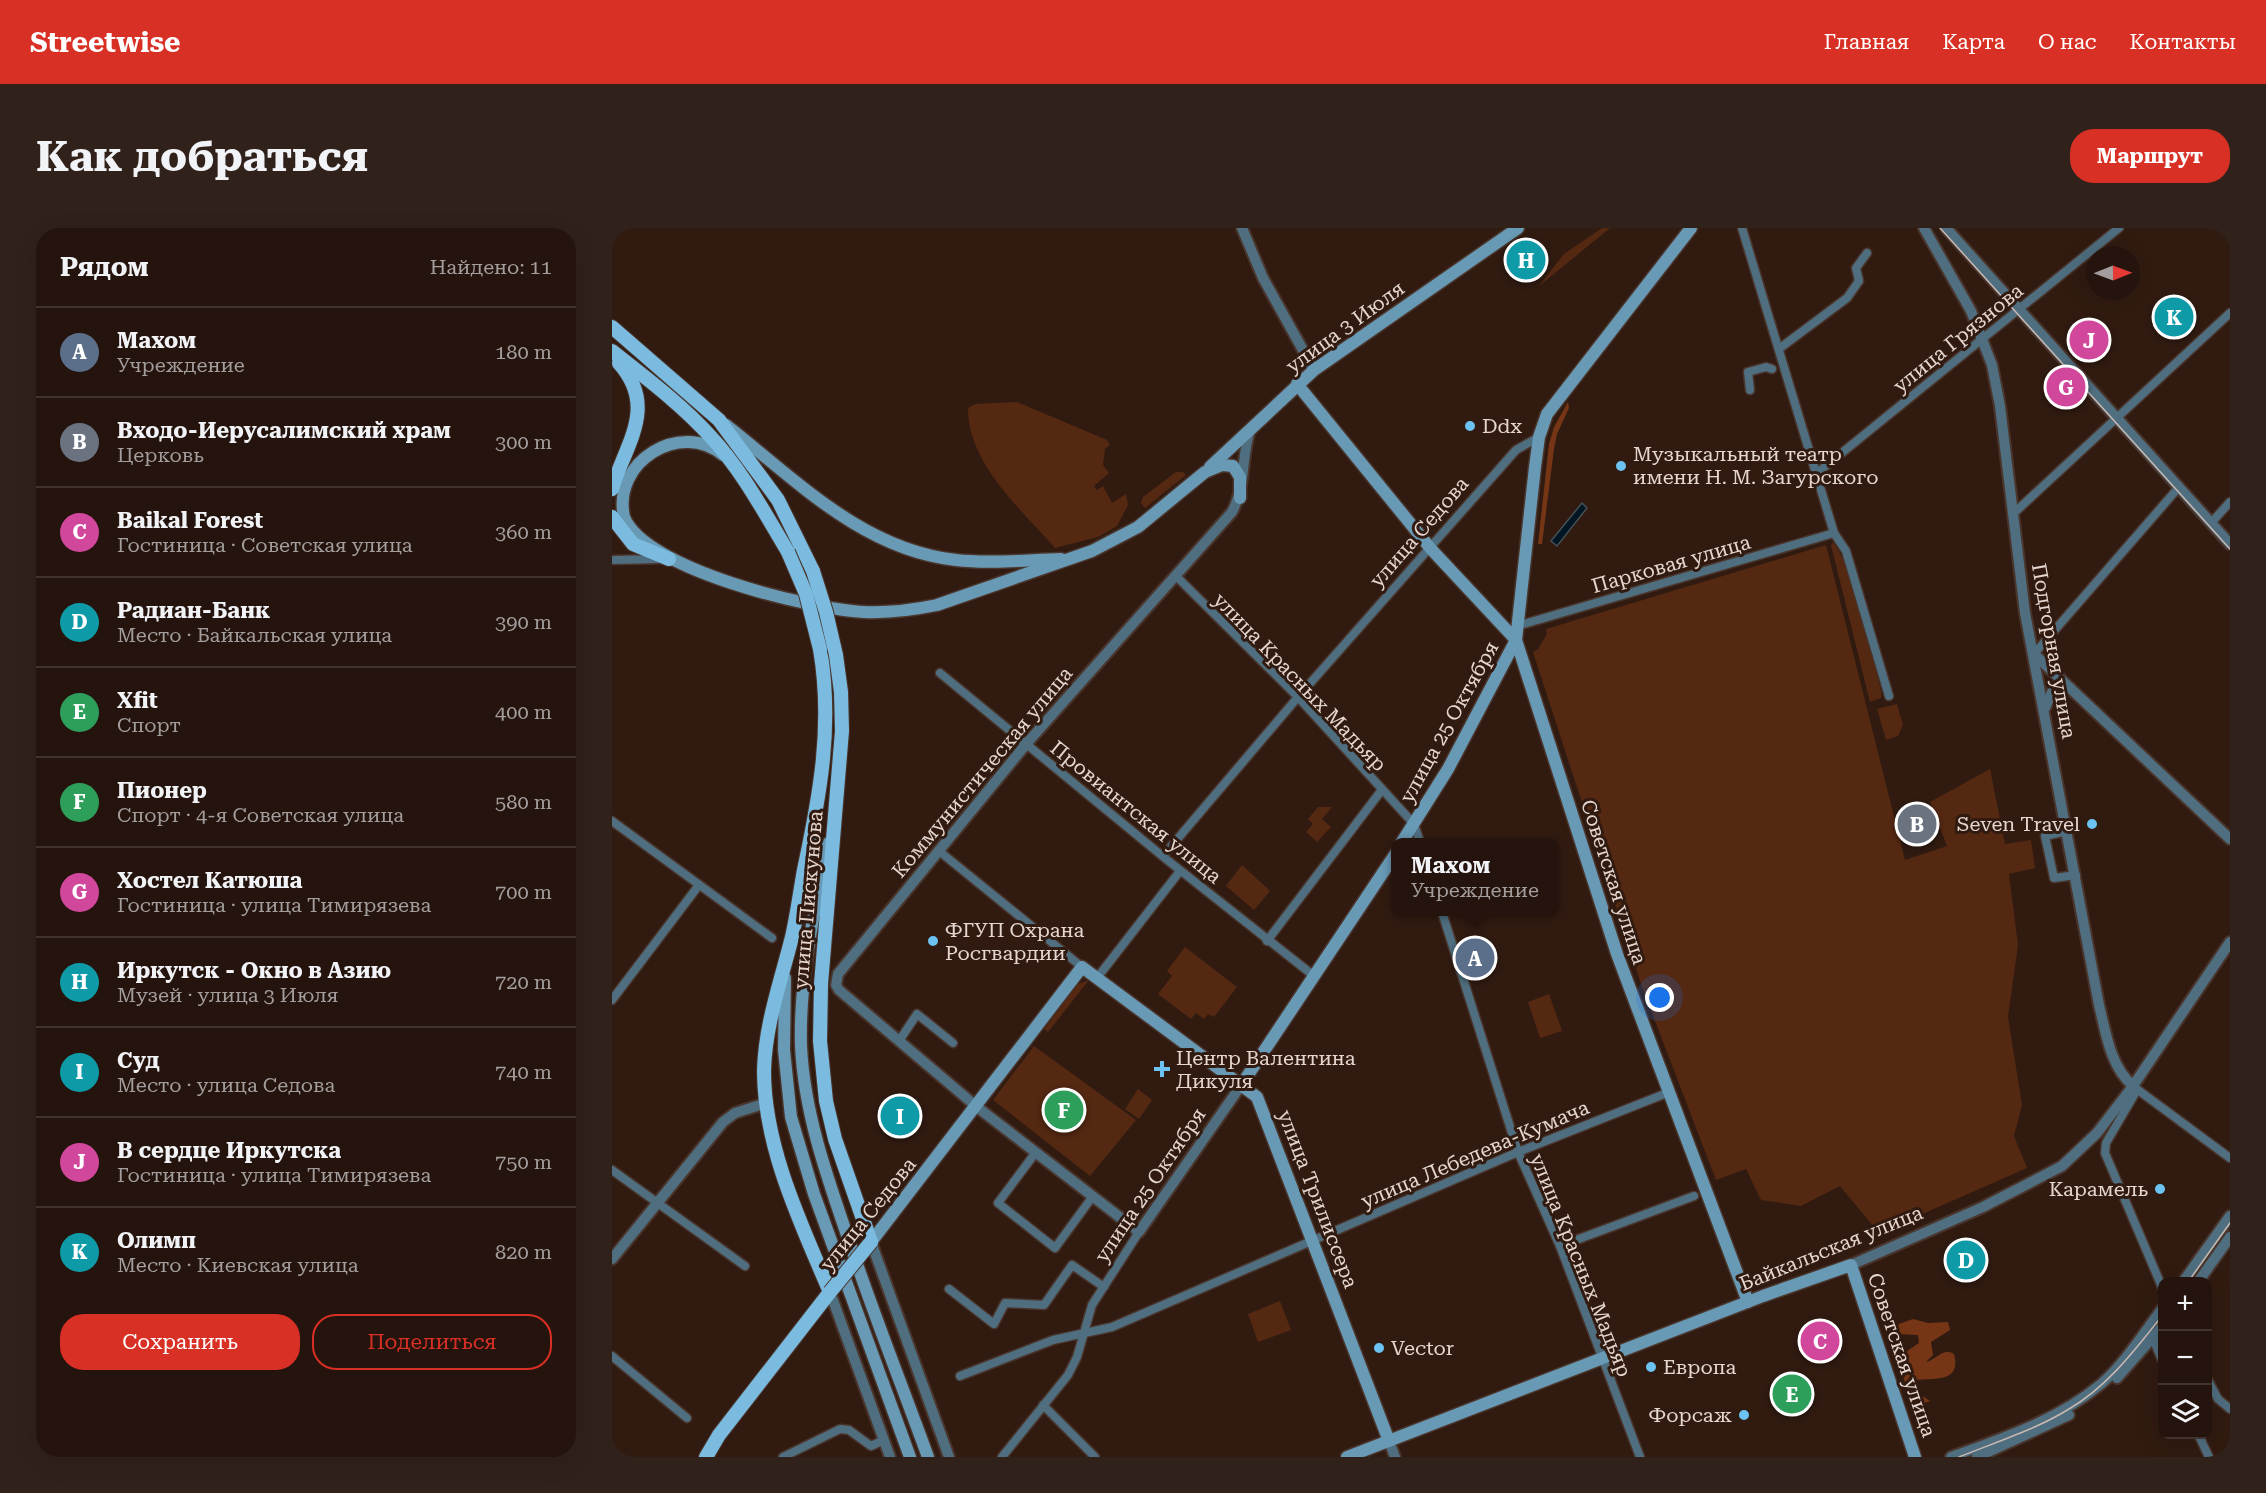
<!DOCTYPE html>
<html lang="ru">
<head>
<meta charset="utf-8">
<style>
	body { margin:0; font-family:"Roboto Serif",serif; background:#31211b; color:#f1f3f6 }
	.controls { position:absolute; right:18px; bottom:18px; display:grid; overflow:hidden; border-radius:12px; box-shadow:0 6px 24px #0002 }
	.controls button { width:54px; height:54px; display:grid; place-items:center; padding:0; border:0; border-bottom:2px solid #42332e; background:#25140d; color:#f1f3f6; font:30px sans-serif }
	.compass { position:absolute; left:1474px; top:18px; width:54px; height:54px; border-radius:50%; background:#25140d; box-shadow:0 6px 24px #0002; rotate:89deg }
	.you { position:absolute; left:1048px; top:770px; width:21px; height:21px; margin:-15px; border:4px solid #fff; border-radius:50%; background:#1a73e8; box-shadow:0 0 0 9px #1a73e833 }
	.badge { display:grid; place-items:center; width:39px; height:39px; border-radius:50%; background:#d93025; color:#fff; font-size:20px; font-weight:700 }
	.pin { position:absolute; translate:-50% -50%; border:3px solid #fff; box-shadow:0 2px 6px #0006 }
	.popup { position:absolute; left:779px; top:610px; width:168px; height:78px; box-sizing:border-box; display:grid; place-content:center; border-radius:12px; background:#25140d; filter:drop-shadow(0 2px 4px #0005); font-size:20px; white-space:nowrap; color:#a39e9d }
	.popup b { font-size:22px; color:#f1f3f6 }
	.popup::after { content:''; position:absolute; left:50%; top:100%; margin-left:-12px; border:12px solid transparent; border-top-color:#25140d }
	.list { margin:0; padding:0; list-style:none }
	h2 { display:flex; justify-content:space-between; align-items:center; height:78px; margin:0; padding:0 24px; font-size:26px }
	h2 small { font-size:20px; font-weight:400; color:#a39e9d }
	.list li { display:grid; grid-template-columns:39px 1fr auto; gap:18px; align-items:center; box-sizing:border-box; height:90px; padding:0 24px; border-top:2px solid #42332e }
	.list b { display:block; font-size:22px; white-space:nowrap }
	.list p { margin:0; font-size:20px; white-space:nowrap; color:#a39e9d }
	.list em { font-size:20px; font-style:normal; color:#a39e9d }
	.actions { display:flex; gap:12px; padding:18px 24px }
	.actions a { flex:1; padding:14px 0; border:2px solid #d93025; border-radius:24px; text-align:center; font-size:21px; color:#d93025 }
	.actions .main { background:#d93025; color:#fff }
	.icon { flex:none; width:33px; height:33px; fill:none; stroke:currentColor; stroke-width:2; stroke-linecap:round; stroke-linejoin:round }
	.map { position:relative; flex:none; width:1618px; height:1229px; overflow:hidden; border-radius:24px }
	header { display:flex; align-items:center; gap:36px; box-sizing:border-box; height:84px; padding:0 30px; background:#d93025; color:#fff }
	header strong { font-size:28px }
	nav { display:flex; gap:33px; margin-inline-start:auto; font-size:21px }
	.intro { display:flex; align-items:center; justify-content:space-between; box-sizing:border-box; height:144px; padding:0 36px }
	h1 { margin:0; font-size:42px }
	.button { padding:15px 27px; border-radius:24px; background:#d93025; color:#fff; font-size:21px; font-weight:700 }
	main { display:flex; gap:36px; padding:0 36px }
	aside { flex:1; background:#25140d; border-radius:24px; box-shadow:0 6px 24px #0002 }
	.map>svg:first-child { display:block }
</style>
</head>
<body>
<header>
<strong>Streetwise</strong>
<nav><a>Главная</a><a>Карта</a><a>О нас</a><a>Контакты</a></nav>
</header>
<div class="intro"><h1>Как добраться</h1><a class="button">Маршрут</a></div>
<main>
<aside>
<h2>Рядом<small>Найдено: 11</small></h2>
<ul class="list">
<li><span class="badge" style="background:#5c6f8a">A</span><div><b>Махом</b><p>Учреждение</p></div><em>180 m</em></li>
<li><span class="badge" style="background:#6b7280">B</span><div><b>Входо-Иерусалимский храм</b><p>Церковь</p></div><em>300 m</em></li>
<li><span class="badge" style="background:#d1479c">C</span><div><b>Baikal Forest</b><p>Гостиница · Советская улица</p></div><em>360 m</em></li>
<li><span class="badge" style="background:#0f9aa8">D</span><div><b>Радиан-Банк</b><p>Место · Байкальская улица</p></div><em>390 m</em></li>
<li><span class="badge" style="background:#2e9e5b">E</span><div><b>Xfit</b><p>Спорт</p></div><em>400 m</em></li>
<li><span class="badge" style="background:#2e9e5b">F</span><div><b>Пионер</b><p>Спорт · 4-я Советская улица</p></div><em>580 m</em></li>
<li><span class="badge" style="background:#d1479c">G</span><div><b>Хостел Катюша</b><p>Гостиница · улица Тимирязева</p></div><em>700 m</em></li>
<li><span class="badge" style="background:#0f9aa8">H</span><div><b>Иркутск - Окно в Азию</b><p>Музей · улица 3 Июля</p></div><em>720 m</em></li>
<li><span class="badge" style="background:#0f9aa8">I</span><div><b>Суд</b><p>Место · улица Седова</p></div><em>740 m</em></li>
<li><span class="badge" style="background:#d1479c">J</span><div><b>В сердце Иркутска</b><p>Гостиница · улица Тимирязева</p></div><em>750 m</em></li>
<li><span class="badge" style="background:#0f9aa8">K</span><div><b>Олимп</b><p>Место · Киевская улица</p></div><em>820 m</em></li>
</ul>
<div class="actions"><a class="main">Сохранить</a><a>Поделиться</a></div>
</aside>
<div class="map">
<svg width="1618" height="1229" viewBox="0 0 1618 1229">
	<rect width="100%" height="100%" fill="#311b11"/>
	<!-- green -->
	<g fill="#552812">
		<polygon points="990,0 998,0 926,59 952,26"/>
		<path d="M 405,174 L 495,212 L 498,217 L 493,221 L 491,237 L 497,245 L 482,258 L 485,262 L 491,258 L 500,275 L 514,266 L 516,277 L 505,298 L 486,309 L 443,320 C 409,281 356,236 356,180 L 363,176 Z"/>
		<polygon points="564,244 571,244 574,247 533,280 529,275 531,269"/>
		<path d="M 1221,314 C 1248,353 1257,417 1269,463 L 1269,470 L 1258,474 L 1219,317 Z"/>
		<polygon points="1214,317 1293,632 1335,618 1318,574 1378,541 1393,616 1419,612 1423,640 1397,646 1406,717 1396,789 1410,877 1402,908 1415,940 1267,1005 1228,958 1189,978 1149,972 1134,941 1104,952 1030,759 921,424 926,421 935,406 934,401"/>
		<polygon points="1285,476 1291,497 1286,508 1274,512 1265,481"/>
		<polygon points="706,579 720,579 710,591 719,599 705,614 694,604 701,596 696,591"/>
		<polygon points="630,637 658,663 642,682 614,658"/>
		<polygon points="573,719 625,759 602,789 596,786 592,791 584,785 579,791 546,766 560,748 555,743"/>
		<polygon points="477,752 436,804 432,801 466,756"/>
		<polygon points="937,766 950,803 928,810 916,774"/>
		<polygon points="422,818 524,892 478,948 381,872"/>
		<polygon points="526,861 540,872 527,891 513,881"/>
		<polygon points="668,1073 679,1102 646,1114 636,1086"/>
	</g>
	<!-- forest -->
	<g fill="#763615">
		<polygon points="956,174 957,180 945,206 942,221 930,316 926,316 937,216 942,199"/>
		<path d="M 1301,1091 L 1316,1095 L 1336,1094 L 1338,1102 L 1319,1114 L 1321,1127 L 1314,1134 C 1324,1132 1331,1119 1342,1126 C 1350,1155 1322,1150 1302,1152 L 1300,1161 L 1318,1173 L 1301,1179 L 1285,1130 L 1307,1115 L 1306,1107 L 1284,1106 L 1280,1101 L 1281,1098 Z"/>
	</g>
	<!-- water -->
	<polygon fill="#001622" stroke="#455056" stroke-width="1.5" points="970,275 975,280 945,318 939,313"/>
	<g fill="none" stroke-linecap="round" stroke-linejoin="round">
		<defs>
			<g id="minor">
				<polyline points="1130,0 1222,305 1234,323 1277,468"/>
				<polyline points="1168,120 1235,70 1247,53 1244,40 1255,25"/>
				<polyline points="1138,162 1136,144 1154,139 1160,141"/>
				<polyline points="1205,245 1507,0"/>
				<polyline points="1402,285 1618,85"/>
				<polyline points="1599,295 1618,274"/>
				<polyline points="0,332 50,331"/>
				<polyline points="563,347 686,469 802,596 808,614"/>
				<polyline points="905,398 1222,305"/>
				<polyline points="1422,426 1567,259"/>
				<polyline points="328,445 554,631 702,748"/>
				<polyline points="0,593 160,710"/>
				<polyline points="1456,603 1433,608 1442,650 1464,647"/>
				<polyline points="327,623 470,739"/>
				<polyline points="551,628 686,469 904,222 927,209"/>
				<polyline points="830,684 906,924 948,1018 1028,1229"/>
				<polyline points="655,713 769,563"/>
				<polyline points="485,750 568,643"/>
				<polyline points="0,772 87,657"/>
				<polyline points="287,813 305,786 341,815"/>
				<polyline points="1522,859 1618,930"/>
				<polyline points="1525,862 1494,915 1493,925 1550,1059"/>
				<polyline points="424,924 386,975 443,1020 481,968"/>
				<polyline points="0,942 133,1038"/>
				<polyline points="948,1018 1082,968"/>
				<polyline points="337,1061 382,1096 393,1075 432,1077 460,1037 492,1059"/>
				<polyline points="1541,1111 1550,1132"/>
				<polyline points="0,1128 75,1190"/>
				<polyline points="348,1148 441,1112 500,1099 906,924 1055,865"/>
				<polyline points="1596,1152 1606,1171 1618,1181"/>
				<polyline points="431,1177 483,1229"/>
				<polyline points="1586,1206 1597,1229"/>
				<polyline points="171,1229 228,1201 237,1202 259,1218 272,1212"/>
				<polyline points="390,1229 456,1147 465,1129 480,1077 527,1004"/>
			</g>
			<g id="tertiary">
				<polyline points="630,0 651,50 702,142"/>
				<path d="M 1312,0 L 1359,83 L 1380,137 L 1388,178 L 1413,385 L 1487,777 C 1494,805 1498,838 1521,858"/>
				<polyline points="1334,0 1618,316"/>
				<polyline points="1422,426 1618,611"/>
				<polyline points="1433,480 1440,464 1452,459 1458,460"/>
				<path d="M 630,856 L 527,1004 L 365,879 L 227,762 L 224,757 L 226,746 L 415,515 L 620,284 C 634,258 629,230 638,202"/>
				<polyline points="259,1014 337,1229"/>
				<polyline points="0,1031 111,894 123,885 154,875"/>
				<polyline points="1239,1037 1371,979 1450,938 1485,905 1521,858 1618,714"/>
				<polyline points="1571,1054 1618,988"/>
				<polyline points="1586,1054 1618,1009"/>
				<polyline points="218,1064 278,1229"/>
				<polyline points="1505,1150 1550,1099"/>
				<polyline points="777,1213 783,1229"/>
				<path d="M 1339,1229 C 1391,1210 1446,1192 1489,1156 C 1513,1135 1531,1106 1550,1081"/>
				<polyline points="1365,1229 1457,1187"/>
			</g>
			<g id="secondary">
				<polyline points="685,156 819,321 904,412 1005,726 1136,1074"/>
				<path d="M 114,197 C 184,252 251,322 344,332 C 378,336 414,332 449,331"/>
				<path d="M 111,227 C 69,192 0,233 12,289 C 33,342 199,381 252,384 C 277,385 301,382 325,377 L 480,323 L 526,299 L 593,244 L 610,237 L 621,238 L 628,249 L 628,270"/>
				<polyline points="598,239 702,142 906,0"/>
				<polyline points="790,614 836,541 904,412 923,239 927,209 935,186 1079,0"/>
				<path d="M 215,616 C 203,682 187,750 189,818 C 192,883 214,946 235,1007 C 260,1082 289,1155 316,1229"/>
				<polyline points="173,750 172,822 179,889 202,966 298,1229"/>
				<polyline points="630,856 784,625"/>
				<polyline points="259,1014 470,739 645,869 777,1213"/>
				<polyline points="735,1229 1151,1068 1239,1037 1303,1229"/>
			</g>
			<g id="primary">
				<polyline points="0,99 107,192 166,272 201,343"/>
				<path d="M 0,123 C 34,150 69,176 98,208 C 130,242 152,284 176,324"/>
				<path d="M 0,261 C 14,215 46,179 7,135"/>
				<polyline points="0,289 21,316 57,331"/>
				<polyline points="224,427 229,464 230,503 209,756 208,813 214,873 223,911 259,1014"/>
				<path d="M 94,1229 L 107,1207 L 218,1064 C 189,996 152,919 152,843 C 153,797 169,753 180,709 C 185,687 188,664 192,642 C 208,567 221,497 208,421"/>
			</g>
		</defs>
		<!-- minor casing -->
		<use href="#minor" stroke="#4a352c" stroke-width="11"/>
		<!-- tertiary casing -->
		<use href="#tertiary" stroke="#4a352c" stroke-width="14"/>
		<!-- secondary casing -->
		<use href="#secondary" stroke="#4a352c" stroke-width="15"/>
		<!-- primary casing -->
		<use href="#primary" stroke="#4a352c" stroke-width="16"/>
		<!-- minor -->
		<use href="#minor" stroke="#4f6e7f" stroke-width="8"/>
		<!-- tertiary -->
		<use href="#tertiary" stroke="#4f6e7f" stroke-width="10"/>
		<!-- secondary -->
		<use href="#secondary" stroke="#6899b5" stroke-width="12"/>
		<!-- primary -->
		<use href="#primary" stroke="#7abbdf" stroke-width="14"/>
		<!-- tram -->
		<g stroke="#c8b8b1" stroke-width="1.5">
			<polyline points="1328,0 1618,321"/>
			<polyline points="1576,1054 1618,995"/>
			<path d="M 1347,1229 C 1384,1214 1423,1202 1457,1181 C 1496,1158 1522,1123 1550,1088"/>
		</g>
		<defs>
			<g id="primary-bridge">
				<polyline points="176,324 194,366 208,421"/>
				<polyline points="201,343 214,384 224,427"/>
				<polyline points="218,1064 259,1014"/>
			</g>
		</defs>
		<!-- primary-bridge casing -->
		<use href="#primary-bridge" stroke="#4a352c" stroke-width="16" stroke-linecap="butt"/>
		<!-- primary-bridge -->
		<use href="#primary-bridge" stroke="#7abbdf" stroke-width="14"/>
	</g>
	<!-- markers -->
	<g fill="#6cc3f2" stroke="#311b11" stroke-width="2">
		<circle cx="858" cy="198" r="6"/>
		<circle cx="1009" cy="238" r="6"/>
		<circle cx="1480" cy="596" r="6"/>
		<circle cx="321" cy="713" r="6"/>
		<path d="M547 832h6v6h6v6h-6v6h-6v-6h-6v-6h6z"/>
		<circle cx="1548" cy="961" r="6"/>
		<circle cx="767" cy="1120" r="6"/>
		<circle cx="1039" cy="1139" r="6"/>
		<circle cx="1132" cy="1187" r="6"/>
	</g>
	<g text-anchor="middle" stroke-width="6" stroke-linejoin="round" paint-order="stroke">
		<!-- street labels -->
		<g font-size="20" fill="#e5d6cf" stroke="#311b11">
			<text transform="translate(733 99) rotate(-36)" y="7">улица 3 Июля</text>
			<text transform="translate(1346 110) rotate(-39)" y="7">улица Грязнова</text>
			<text transform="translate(807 304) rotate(-49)" y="7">улица Седова</text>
			<text transform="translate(1059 336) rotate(-16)" y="7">Парковая улица</text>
			<text transform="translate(1442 423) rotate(80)" y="7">Подгорная улица</text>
			<text transform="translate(688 454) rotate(46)" y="7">улица Красных Мадьяр</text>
			<text transform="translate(837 494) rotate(-61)" y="7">улица 25 Октября</text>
			<text transform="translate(370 544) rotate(-50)" y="7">Коммунистическая улица</text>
			<text transform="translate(524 584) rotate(39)" y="7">Провиантская улица</text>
			<text transform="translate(1002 654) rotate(72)" y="7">Советская улица</text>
			<text transform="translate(196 672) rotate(-85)" y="7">улица Пискунова</text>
			<text transform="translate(863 926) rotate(-23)" y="7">улица Лебедева-Кумача</text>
			<text transform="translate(538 957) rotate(-56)" y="7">улица 25 Октября</text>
			<text transform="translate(706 971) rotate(69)" y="7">улица Трилиссера</text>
			<text transform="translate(256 986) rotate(-51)" y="7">улица Седова</text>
			<text transform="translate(1219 1020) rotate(-22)" y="7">Байкальская улица</text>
			<text transform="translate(969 1037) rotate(68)" y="7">улица Красных Мадьяр</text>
			<text transform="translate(1290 1127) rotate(71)" y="7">Советская улица</text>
		</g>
		<!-- poi labels -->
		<g font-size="20" fill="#e5d6cf" stroke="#311b11" text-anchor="start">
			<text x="870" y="205">Ddx</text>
			<text x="1021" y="233">Музыкальный театр<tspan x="1021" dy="23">имени Н. М. Загурского</tspan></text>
			<text x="1468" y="603" text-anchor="end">Seven Travel</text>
			<text x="333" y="709">ФГУП Охрана<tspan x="333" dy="23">Росгвардии</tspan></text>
			<text x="564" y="837">Центр Валентина<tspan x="564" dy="23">Дикуля</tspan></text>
			<text x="1536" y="968" text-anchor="end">Карамель</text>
			<text x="779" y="1127">Vector</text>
			<text x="1051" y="1146">Европа</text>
			<text x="1120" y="1194" text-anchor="end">Форсаж</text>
		</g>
	</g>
</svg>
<div class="controls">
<button>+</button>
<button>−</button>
<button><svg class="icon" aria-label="layers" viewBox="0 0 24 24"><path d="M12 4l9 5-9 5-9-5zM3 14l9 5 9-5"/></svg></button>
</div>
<svg class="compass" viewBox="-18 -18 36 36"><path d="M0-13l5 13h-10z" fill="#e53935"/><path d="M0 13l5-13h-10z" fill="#a39e9d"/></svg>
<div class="you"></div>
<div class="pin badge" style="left:863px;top:730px;background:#5c6f8a">A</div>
<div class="popup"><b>Махом</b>Учреждение</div>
<div class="pin badge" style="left:1305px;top:596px;background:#6b7280">B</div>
<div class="pin badge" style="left:1208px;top:1113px;background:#d1479c">C</div>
<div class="pin badge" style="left:1354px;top:1032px;background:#0f9aa8">D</div>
<div class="pin badge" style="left:1180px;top:1166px;background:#2e9e5b">E</div>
<div class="pin badge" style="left:452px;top:882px;background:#2e9e5b">F</div>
<div class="pin badge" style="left:1454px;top:159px;background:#d1479c">G</div>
<div class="pin badge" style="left:914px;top:32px;background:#0f9aa8">H</div>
<div class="pin badge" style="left:288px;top:888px;background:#0f9aa8">I</div>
<div class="pin badge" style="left:1477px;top:112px;background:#d1479c">J</div>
<div class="pin badge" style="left:1562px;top:89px;background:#0f9aa8">K</div>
</div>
</main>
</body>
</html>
